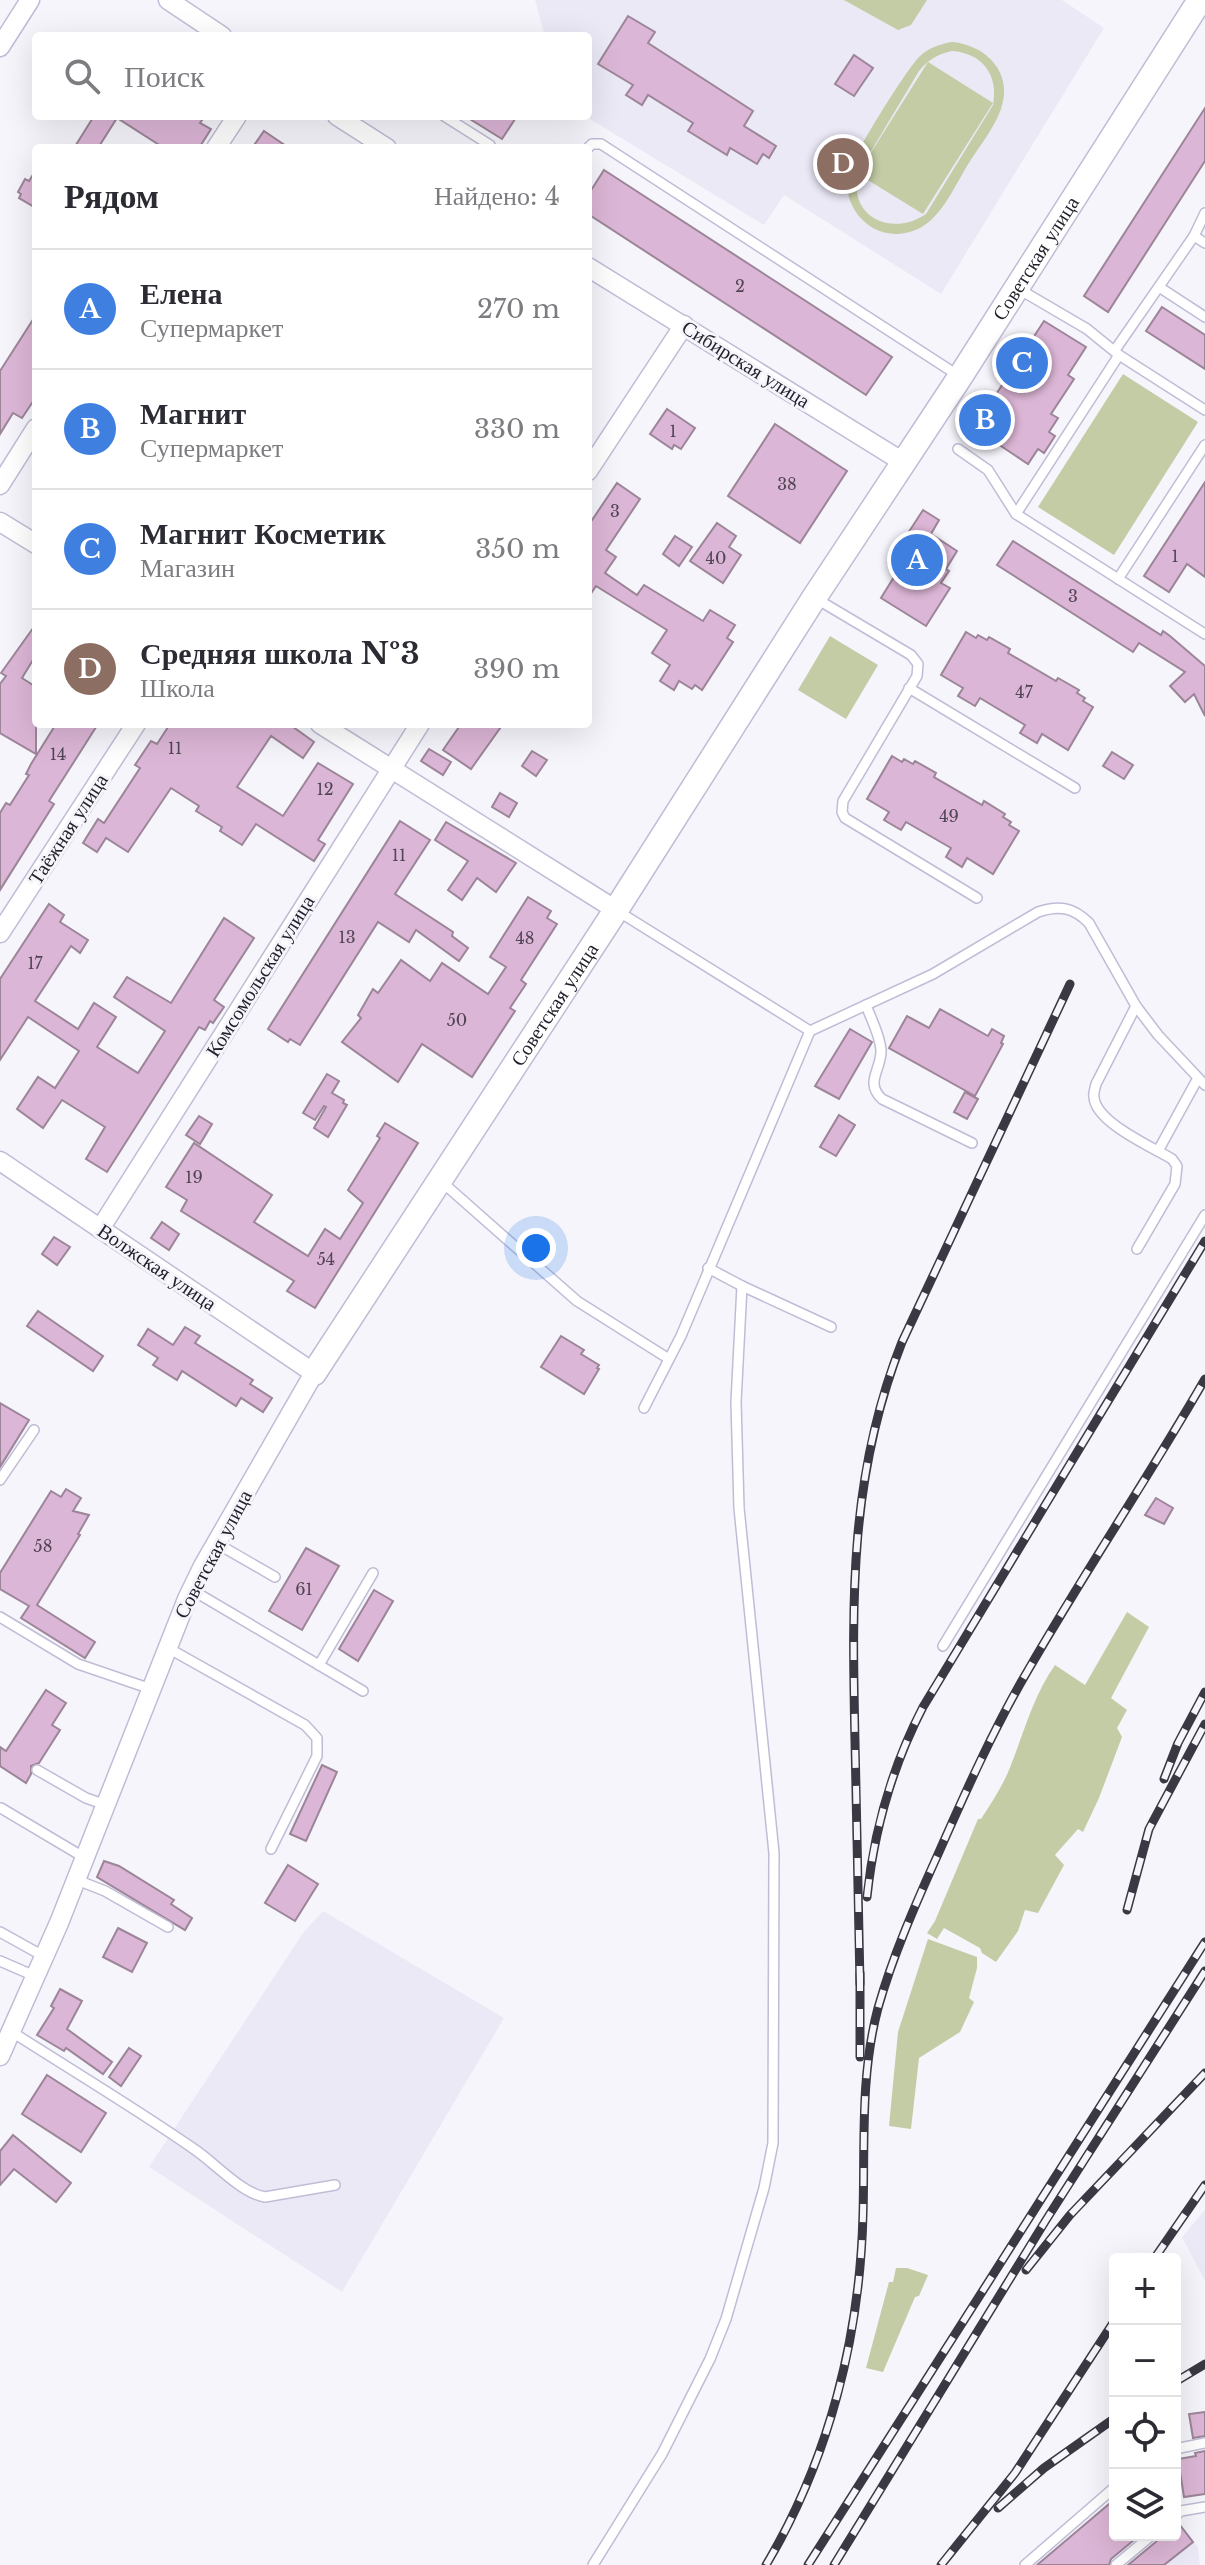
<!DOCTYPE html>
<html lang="ru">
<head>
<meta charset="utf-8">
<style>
	body { margin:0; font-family:"Libre Baskerville",serif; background:#f7f7f7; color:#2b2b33 }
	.controls { position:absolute; right:24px; bottom:24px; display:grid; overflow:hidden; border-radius:8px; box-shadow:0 8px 32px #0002 }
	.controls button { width:72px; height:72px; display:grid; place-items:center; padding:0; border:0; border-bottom:2px solid #e1e1e2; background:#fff; color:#2b2b33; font:40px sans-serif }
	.you { position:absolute; left:536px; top:1248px; width:28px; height:28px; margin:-20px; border:6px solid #fff; border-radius:50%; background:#1a73e8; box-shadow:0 0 0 12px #1a73e833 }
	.badge { display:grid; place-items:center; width:52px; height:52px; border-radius:50%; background:#1a73e8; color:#fff; font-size:26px; font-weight:700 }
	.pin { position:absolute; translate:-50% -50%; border:4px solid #fff; box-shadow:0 2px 8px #0006 }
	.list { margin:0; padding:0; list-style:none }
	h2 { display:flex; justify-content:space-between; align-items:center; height:104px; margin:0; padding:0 32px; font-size:34px }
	h2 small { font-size:26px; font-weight:400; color:#7c7c81 }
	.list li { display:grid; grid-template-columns:52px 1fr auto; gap:24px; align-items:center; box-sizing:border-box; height:120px; padding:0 32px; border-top:2px solid #e1e1e2 }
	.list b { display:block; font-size:30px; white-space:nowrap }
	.list p { margin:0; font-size:26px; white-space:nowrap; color:#7c7c81 }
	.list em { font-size:26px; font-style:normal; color:#7c7c81 }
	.icon { flex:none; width:44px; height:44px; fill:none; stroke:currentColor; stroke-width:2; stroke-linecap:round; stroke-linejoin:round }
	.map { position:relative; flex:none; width:1205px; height:2565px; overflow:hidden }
	.search { position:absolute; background:#fff; box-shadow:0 8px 32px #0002; left:32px; top:32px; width:560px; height:88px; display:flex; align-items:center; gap:20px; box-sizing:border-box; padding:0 28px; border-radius:8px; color:#7c7c81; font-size:30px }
	.panel { position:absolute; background:#fff; box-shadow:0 8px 32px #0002; left:32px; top:144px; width:560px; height:584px; border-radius:8px }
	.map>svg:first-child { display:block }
</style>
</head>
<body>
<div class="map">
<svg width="1205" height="2565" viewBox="0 0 1205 2565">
	<rect width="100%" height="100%" fill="#f6f5fb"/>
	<!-- built -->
	<g fill="#ece9f7">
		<polygon points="535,0 1062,0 1104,28 941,294 784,195 764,225 585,116 588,116 588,36 545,36"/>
		<polygon points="323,1911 504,2018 342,2292 149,2167 303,1933"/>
		<polygon points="1205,2210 1205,2281 1182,2237"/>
		<polygon points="1193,2542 1198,2547 1200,2565 1164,2565"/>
	</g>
	<!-- green -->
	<g fill="#c4cca6" fill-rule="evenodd">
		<polygon points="844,0 927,0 911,25 898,30"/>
		<path d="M 952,42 C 986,45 1014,73 1001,109 C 994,129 978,148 967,166 C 956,184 946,207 930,221 C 921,229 908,234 896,234 C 864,234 840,201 849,171 C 854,154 906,70 919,57 C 928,48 940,44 952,42 ZM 952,51 C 982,53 999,75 993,105 L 926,214 C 893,237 848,218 858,174 L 923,214 L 993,103 L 928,62 L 858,173 L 919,71 C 929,59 938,54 952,51 Z"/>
		<polygon points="1123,374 1198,422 1114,555 1038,507"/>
		<polygon points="830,636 878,665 846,719 798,690"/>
		<path d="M 1127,1612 L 1149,1627 L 1111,1698 L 1127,1710 L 1117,1728 L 1122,1737 L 1099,1798 L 1083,1832 L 1078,1829 L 1055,1855 L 1064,1865 L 1038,1913 L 1025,1910 L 1018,1931 L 996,1962 L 982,1953 L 980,1948 L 944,1928 L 937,1939 L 927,1933 L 935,1921 L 978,1819 L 981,1819 C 992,1802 1004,1784 1011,1765 C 1025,1729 1034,1695 1055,1665 L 1085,1685 Z"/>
		<polygon points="928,1939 977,1957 977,1968 969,1998 974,2002 960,2032 919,2058 911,2129 889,2126 898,2032"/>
		<polygon points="896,2268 907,2268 928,2275 919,2296 915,2297 883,2372 866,2368 889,2282 893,2282"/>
	</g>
	<!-- building -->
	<g fill="#dcb6d6" stroke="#9c8598" stroke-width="2">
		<polygon points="628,16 655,32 648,43 753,111 744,126 776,146 769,158 763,154 757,164 730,148 727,155 688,131 693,123 648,95 642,105 626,95 633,85 598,64"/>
		<polygon points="854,55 873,68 854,96 835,84"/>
		<polygon points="1205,108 1205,161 1108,312 1084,296"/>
		<polygon points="94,116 205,116 200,123 211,129 199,148 164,148 117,118 98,148 74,148"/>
		<polygon points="465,116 517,116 502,139"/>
		<polygon points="264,131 289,148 252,148"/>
		<polygon points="36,170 36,208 19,198 21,194 18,192 25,179 29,181"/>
		<polygon points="604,170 892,357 866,395 588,214 588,195"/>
		<polygon points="1162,307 1205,335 1205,369 1146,331"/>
		<polygon points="36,315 36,397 22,418 13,413 0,434 0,371"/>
		<polygon points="1044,321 1086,347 1068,375 1074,379 1051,414 1058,418 1049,432 1055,436 1044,453 1038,449 1028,464 974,428"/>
		<polygon points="667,409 695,428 681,449 674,445 672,449 650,434"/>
		<polygon points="775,424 847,471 800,543 728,496"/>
		<polygon points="1205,482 1205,577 1187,564 1169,592 1144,576"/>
		<polygon points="617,483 640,499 606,550 616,557 605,573 637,595 644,585 703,621 710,610 735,625 727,638 733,642 702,690 695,685 692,689 679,681 674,690 660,681 670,665 652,653 667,630 596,586 588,598 588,526"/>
		<polygon points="923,510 939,520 931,534 957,551 946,569 949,571 941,583 950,588 926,626 881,598 902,564 892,558"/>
		<polygon points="717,523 736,536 729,547 741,555 723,583 690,561"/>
		<polygon points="675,536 692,547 679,566 663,554"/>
		<polygon points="1013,541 1161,635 1163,631 1170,636 1205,666 1205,716 1194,694 1185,702 1170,686 1185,672 1139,643 1133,652 997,565"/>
		<polygon points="36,624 36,655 22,678 36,687 36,754 0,733 0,684 6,676 1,673"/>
		<polygon points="966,632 976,638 978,635 987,640 989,637 1010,649 1008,653 1056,681 1058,678 1079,690 1077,693 1085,698 1083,701 1093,707 1068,750 1042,734 1037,743 1020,733 1025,725 980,698 975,706 958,696 963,688 941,675"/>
		<polygon points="56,724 98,724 49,801 54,804 0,890 0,813 6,803 10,805 29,775 26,774 31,764"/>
		<polygon points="170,724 289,724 314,742 303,758 271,736 237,787 283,816 318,763 353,784 318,840 325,844 314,861 256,824 242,845 220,831 222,827 196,811 199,806 171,788 128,852 106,838 97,852 83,843 98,819 104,823 140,768 135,765 151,741 157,744"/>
		<polygon points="461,724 503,724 471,769 443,750"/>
		<polygon points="429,749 451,762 443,775 421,761"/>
		<polygon points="532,751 547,760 536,776 522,766"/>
		<polygon points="1112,752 1133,765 1124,779 1103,766"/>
		<polygon points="892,756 902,762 904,759 913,764 915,761 936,773 934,777 982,805 984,801 1005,814 1003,817 1011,822 1009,825 1019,831 993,874 967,858 962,867 946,857 951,848 906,822 901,830 884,820 889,812 867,799"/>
		<polygon points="500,793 517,803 509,817 492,807"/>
		<polygon points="400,821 430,840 395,894 453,932 452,936 468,948 459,961 416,930 409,942 378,922 300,1045 290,1039 288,1042 268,1029"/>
		<polygon points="446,822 516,863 496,892 477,878 462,900 448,890 468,861 435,840"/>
		<polygon points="528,897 551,911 547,918 557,924 521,980 526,984 510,1008 515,1011 472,1077 422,1044 398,1082 342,1042 361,1018 358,1015 373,989 378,993 401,960 430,981 442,963 488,994 506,967 490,957"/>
		<polygon points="49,904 64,915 60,922 88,940 80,953 71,946 35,1001 78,1029 94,1003 116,1017 97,1047 138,1073 165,1031 114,997 127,977 171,1003 224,918 254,938 214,1000 224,1007 213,1023 210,1021 205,1030 199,1027 107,1172 86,1159 105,1127 62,1100 43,1128 17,1109 38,1077 55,1088 79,1051 28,1017 0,1060 0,979"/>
		<polygon points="940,1009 988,1036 992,1029 1004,1036 1001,1043 1003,1044 975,1096 889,1048 907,1016 929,1028"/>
		<polygon points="850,1029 872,1042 839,1099 815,1086"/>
		<polygon points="327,1074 339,1081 332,1093 344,1100 343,1103 347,1105 328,1137 314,1128 326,1107 324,1106 315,1120 303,1113"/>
		<polygon points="965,1092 978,1099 967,1119 954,1112"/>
		<polygon points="839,1115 855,1125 836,1156 820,1147"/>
		<polygon points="199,1116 212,1124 200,1144 186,1135"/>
		<polygon points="385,1123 418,1143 315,1308 287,1291 294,1281 181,1211 187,1200 166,1187 194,1143 272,1195 254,1222 308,1256 325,1229 340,1239 363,1203 348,1190 380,1138 377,1136"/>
		<polygon points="162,1222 179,1234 169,1250 151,1238"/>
		<polygon points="54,1237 70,1247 57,1265 42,1254"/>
		<polygon points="38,1311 103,1356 93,1371 27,1326"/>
		<polygon points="185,1327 200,1336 195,1343 253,1380 250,1384 272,1398 263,1412 241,1398 236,1406 182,1371 177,1380 153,1365 158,1358 138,1345 148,1329 173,1345"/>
		<polygon points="561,1336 584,1350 581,1354 599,1365 597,1368 599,1369 584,1394 541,1367"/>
		<polygon points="0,1403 29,1420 0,1467"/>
		<polygon points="66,1489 81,1498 73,1511 89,1515 78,1534 80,1535 37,1605 95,1642 85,1658 21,1618 29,1606 0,1589 0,1573 51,1491 61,1497"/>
		<polygon points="1156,1498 1173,1508 1164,1524 1145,1515"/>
		<polygon points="306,1548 339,1566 302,1630 269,1611"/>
		<polygon points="374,1590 393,1601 358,1661 339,1649"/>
		<polygon points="46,1690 66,1703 52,1725 60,1730 39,1763 31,1766 31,1774 26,1783 0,1766 0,1747 6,1751"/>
		<polygon points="322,1765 337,1772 306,1841 290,1834"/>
		<polygon points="104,1861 119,1866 174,1900 171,1904 192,1918 185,1930 97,1877"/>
		<polygon points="288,1865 318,1884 295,1921 265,1903"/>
		<polygon points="118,1928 147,1943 132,1972 103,1957"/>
		<polygon points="60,1989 82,2001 67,2029 112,2062 103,2074 66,2048 64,2051 37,2035 54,2008 51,2006"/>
		<polygon points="129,2048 141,2056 121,2086 109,2077"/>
		<polygon points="47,2075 106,2113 81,2152 22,2114"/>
		<polygon points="13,2135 71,2183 56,2202 14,2169 0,2185 0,2151"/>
		<polygon points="1205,2412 1205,2436 1193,2438 1189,2414"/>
		<polygon points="1205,2451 1205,2494 1184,2497 1178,2459 1196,2456 1195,2453"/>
		<polygon points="1115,2499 1115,2535 1140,2535 1111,2559 1109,2565 1037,2565"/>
		<polygon points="1180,2525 1193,2542 1164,2565 1128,2565 1157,2541 1159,2535 1175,2535 1175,2529"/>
	</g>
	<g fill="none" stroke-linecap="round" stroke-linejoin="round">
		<defs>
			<g id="lane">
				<polyline points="444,116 490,145"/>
				<polyline points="588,148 592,144 601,144 959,376"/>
				<polyline points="1194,236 1205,243"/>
				<polyline points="1159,287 1205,317"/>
				<polyline points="1017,288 1087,329 1119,355 1016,514 1205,634"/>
				<polyline points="1115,350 1194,236 1205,213"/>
				<polyline points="1119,355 1205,410"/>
				<polyline points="958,449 988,470 1016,514"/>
				<polyline points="1118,579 1205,445"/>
				<polyline points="815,598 911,655 918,664 917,676 843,801 842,812 845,818 977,898"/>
				<polyline points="909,688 1075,788"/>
				<polyline points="616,910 810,1031 681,1336 644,1408"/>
				<path d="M 866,1005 C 871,1019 880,1035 881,1050 C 882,1069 864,1082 882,1099 L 972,1143"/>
				<path d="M 1136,1006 L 1096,1084 C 1095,1089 1093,1093 1094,1097 C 1095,1122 1152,1147 1172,1159 L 1177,1166 L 1175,1184 L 1137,1249"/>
				<path d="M 810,1031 L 933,974 L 1038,912 C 1059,905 1073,907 1089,923 L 1136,1006 L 1158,1035 L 1205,1085"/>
				<polyline points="1158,1151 1198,1078"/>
				<polyline points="442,1182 577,1301 669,1359"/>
				<polyline points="742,1286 831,1327"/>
				<polyline points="0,1480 34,1430"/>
				<polyline points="216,1543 275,1577"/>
				<polyline points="192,1590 363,1691"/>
				<polyline points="0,1617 78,1664 151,1689"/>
				<polyline points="943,1646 1205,1215"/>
				<polyline points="168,1648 305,1725 317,1738 317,1756 271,1849"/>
				<polyline points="319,1665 373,1573"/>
				<polyline points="37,1770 86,1798 106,1805"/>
				<polyline points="1,1808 85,1858"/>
				<polyline points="77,1880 105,1891 168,1927"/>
				<polyline points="0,1932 45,1957"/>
				<polyline points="0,1961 37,1977"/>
				<path d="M 12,2032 C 73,2071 135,2108 194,2149 C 215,2163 241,2193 265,2197 L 335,2185"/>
				<polyline points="1175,2449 1205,2443"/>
				<polyline points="1175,2516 1181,2511 1205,2507"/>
				<polyline points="593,2565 662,2454 710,2359 726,2319 764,2188 773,2143 774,1853 739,1508 736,1402 742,1286 708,1268"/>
				<polyline points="1025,2565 1115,2487"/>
				<polyline points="1116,2565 1152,2535"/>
			</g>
			<g id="street">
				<polyline points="168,0 222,36"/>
				<polyline points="0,47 30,0"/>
				<polyline points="337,116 387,148"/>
				<polyline points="216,148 237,116"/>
				<polyline points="588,267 903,462"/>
				<polyline points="588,471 684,325"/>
				<polyline points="0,485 36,428"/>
				<polyline points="0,522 36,544"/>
				<polyline points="320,724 616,910"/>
				<polyline points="0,933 136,724"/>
				<polyline points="0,1161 314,1373 203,1566 187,1599 59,1923 0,2056"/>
				<polyline points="100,1229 420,724"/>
			</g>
			<g id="secondary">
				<path id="s1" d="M 314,1373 L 616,910 L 814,598 L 960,377 L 1200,0"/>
			</g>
		</defs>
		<!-- lane casing -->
		<use href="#lane" stroke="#c1bcd6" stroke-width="12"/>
		<!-- street casing -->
		<use href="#street" stroke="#c1bcd6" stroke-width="21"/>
		<!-- secondary casing -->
		<use href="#secondary" stroke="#c1bcd6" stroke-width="27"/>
		<!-- lane -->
		<use href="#lane" stroke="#fff" stroke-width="9"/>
		<!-- street -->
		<use href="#street" stroke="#fff" stroke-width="18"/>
		<!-- secondary -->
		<use href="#secondary" stroke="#fff" stroke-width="24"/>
		<defs>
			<g id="rail">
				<polyline points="1164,1779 1178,1743 1205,1692"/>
				<path d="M 867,1897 C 874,1830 892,1767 923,1707 L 1205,1241"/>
				<polyline points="1127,1910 1149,1829 1205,1724"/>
				<polyline points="860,1973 860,2057"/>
				<path d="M 860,1984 C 858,1903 857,1822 855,1742 C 852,1600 849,1476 902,1342 L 1070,984"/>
				<polyline points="1154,2259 1205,2185"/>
				<polyline points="1026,2270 1070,2215 1205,2073"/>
				<polyline points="1175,2382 1205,2364"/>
				<polyline points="998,2508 1044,2468 1115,2418"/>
				<path d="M 766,2565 C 829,2459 860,2337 863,2214 C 865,2144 860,2076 878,2008 C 893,1955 916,1903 939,1852 C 966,1791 993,1730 1027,1672 C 1084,1573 1148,1478 1205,1379"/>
				<polyline points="808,2565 1205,1942"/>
				<polyline points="834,2565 1046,2220 1205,1971"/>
				<polyline points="941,2565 1015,2473 1115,2320"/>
			</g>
		</defs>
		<!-- rail casing -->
		<use href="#rail" stroke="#3a3842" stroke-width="9"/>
		<!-- rail -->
		<use href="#rail" stroke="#f6f5fb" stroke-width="6" stroke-dasharray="18" stroke-linecap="butt"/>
	</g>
	<g text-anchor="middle" stroke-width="6" stroke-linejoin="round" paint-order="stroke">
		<!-- number labels -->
		<g font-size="16" fill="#504554">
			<text x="740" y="292">2</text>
			<text x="673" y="437">1</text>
			<text x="787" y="490">38</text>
			<text x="615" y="517">3</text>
			<text x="1175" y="562">1</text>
			<text x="716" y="564">40</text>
			<text x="1073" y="602">3</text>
			<text x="1024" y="698">47</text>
			<text x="175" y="754">11</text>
			<text x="58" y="760">14</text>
			<text x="325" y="795">12</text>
			<text x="949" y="822">49</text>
			<text x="399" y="861">11</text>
			<text x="347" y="943">13</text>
			<text x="525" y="944">48</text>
			<text x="35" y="969">17</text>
			<text x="457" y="1026">50</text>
			<text x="194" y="1183">19</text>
			<text x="326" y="1265">54</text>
			<text x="43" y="1552">58</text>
			<text x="304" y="1595">61</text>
		</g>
		<!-- street labels -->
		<g font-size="20" fill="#211f29" stroke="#f6f5fb">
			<text dy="7" stroke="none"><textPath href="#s1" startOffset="1328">Советская улица</textPath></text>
			<text transform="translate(746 364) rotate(32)" y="7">Сибирская улица</text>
			<text transform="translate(68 829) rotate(-57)" y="7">Таёжная улица</text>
			<text transform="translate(260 976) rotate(-58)" y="7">Комсомольская улица</text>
			<text dy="7" stroke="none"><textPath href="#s1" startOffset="440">Советская улица</textPath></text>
			<text transform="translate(157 1267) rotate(34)" y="7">Волжская улица</text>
			<text transform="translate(213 1554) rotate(-62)" y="7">Советская улица</text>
		</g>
	</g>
</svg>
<div class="controls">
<button>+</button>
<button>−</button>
<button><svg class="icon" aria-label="locate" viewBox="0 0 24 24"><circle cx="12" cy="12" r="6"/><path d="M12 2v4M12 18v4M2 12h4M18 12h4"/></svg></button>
<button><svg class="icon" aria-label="layers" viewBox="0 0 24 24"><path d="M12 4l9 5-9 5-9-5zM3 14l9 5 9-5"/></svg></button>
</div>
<div class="you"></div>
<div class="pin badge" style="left:917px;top:560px;background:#3f7fe0">A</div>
<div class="pin badge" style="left:985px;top:420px;background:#3f7fe0">B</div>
<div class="pin badge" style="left:1022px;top:363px;background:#3f7fe0">C</div>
<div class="pin badge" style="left:843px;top:164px;background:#8d6e63">D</div>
<div class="search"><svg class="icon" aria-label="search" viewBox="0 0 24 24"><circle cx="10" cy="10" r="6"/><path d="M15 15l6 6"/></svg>Поиск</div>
<section class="panel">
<h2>Рядом<small>Найдено: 4</small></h2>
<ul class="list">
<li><span class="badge" style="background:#3f7fe0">A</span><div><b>Елена</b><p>Супермаркет</p></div><em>270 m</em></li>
<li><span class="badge" style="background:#3f7fe0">B</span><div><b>Магнит</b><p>Супермаркет</p></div><em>330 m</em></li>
<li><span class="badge" style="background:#3f7fe0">C</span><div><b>Магнит Косметик</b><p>Магазин</p></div><em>350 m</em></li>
<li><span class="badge" style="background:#8d6e63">D</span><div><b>Средняя школа №3</b><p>Школа</p></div><em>390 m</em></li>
</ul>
</section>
</div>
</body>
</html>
